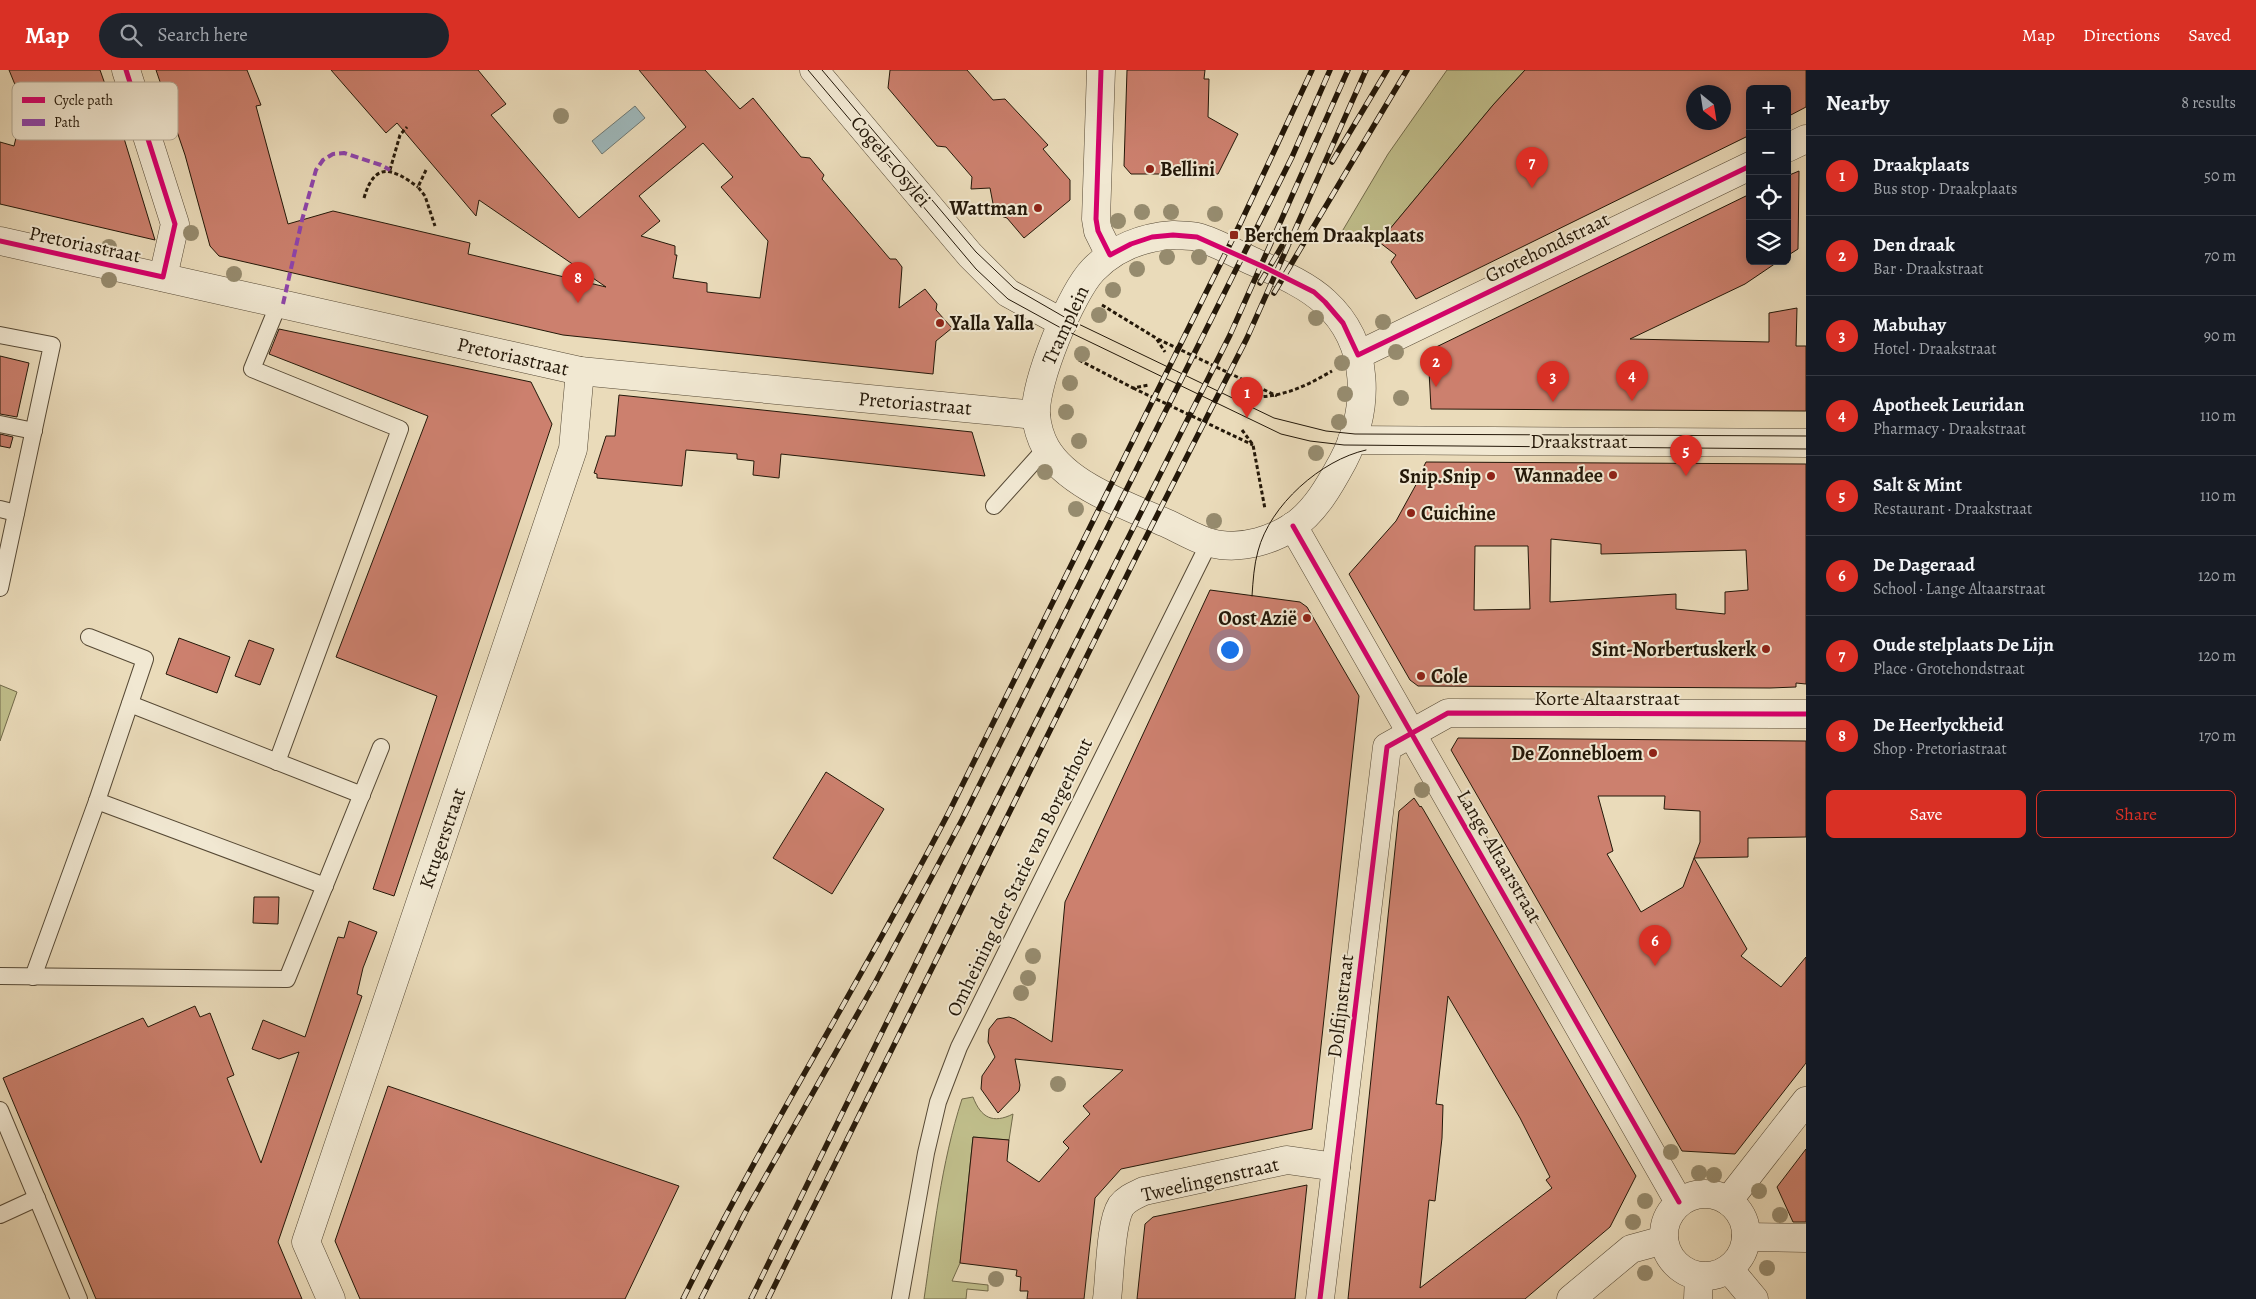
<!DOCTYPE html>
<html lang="en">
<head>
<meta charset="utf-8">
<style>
	body { margin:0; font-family:Alegreya,serif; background:#20242c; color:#f1f3f6 }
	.controls { position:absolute; right:15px; top:15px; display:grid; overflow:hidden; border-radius:8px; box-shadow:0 2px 12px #0003 }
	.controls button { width:45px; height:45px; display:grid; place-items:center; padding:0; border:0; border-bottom:1px solid #363941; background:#171b24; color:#f1f3f6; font:25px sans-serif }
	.compass { position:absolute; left:1686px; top:15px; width:45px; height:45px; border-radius:50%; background:#171b24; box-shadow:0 2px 12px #0003; rotate:150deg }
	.you { position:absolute; left:1229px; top:579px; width:18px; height:18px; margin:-12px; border:4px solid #fff; border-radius:50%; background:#1a73e8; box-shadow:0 0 0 8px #1a73e833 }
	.badge { display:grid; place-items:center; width:32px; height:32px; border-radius:50%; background:#d93025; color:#fff; font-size:16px; font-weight:700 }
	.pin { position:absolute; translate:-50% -41px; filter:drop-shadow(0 1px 2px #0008) }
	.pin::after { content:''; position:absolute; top:26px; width:18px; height:15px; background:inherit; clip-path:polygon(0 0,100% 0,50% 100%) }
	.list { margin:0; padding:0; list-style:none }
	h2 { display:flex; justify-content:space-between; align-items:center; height:65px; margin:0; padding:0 20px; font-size:21px }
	h2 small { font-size:16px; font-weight:400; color:#9ea1a6 }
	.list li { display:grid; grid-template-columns:32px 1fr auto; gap:15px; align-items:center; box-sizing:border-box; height:80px; padding:0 20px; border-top:1px solid #363941 }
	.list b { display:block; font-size:19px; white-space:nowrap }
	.list p { margin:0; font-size:16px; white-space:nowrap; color:#9ea1a6 }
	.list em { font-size:16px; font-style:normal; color:#9ea1a6 }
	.actions { display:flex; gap:10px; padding:15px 20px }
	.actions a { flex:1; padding:11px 0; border:1px solid #d93025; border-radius:8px; text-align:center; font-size:18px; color:#d93025 }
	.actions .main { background:#d93025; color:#fff }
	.icon { flex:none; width:28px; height:28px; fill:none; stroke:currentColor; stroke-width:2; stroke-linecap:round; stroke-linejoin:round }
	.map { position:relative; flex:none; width:1806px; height:1229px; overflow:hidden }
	header { display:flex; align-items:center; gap:30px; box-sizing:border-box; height:70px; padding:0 25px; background:#d93025; color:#fff }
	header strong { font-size:24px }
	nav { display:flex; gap:28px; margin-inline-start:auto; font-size:18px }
	.search { width:350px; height:45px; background:#20242c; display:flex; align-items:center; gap:12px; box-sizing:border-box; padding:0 18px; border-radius:28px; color:#9ea1a6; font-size:19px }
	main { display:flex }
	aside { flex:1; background:#171b24 }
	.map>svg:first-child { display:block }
</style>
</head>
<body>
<header>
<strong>Map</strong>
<div class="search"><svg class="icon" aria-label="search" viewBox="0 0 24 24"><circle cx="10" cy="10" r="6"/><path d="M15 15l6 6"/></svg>Search here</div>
<nav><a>Map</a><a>Directions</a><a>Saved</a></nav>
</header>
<main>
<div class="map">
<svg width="1806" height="1229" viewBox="0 0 1806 1229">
	<rect width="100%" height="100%" fill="#eadbba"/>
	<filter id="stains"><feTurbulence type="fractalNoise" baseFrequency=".004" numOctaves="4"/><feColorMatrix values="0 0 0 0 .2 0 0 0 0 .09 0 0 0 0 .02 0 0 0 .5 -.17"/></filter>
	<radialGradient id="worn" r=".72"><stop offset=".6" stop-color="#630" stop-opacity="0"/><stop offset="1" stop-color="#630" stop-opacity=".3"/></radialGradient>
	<!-- green -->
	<g fill="#bfbd8a" stroke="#726a4a">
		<polygon points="1447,0 1525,0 1493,35 1379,172 1337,170 1388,84"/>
		<polygon points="0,615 17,622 0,671"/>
		<path d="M 973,1027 C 981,1048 993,1054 1013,1044 L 1009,1070 L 973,1067 L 960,1193 L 952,1211 L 988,1215 L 988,1221 L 967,1219 L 966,1229 L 924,1229 C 934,1161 941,1094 962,1029 Z"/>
	</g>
	<!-- water -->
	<polygon fill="#9eb8bb" stroke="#6d7874" points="635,36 645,48 602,84 592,71"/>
	<!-- building -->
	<g fill="#cc806e" stroke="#241809" fill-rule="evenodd">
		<polygon points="9,0 100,0 123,65 155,170 0,134 0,72 14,76 23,39 15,23 18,22"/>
		<path d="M 156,0 L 247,0 L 261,35 L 256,36 L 288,154 L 333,141 L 470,173 L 468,184 L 606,217 L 479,130 L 476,146 L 397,53 L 386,63 L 331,0 L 478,0 L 506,34 L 491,45 L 579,148 L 686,57 L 639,0 L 705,0 L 740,39 L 753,28 L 801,87 L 810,88 L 824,105 L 822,109 L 890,189 L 896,189 L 902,197 L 899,238 L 925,219 L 937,234 L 936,240 L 952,258 L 936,271 L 933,304 L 563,265 L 219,186 L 210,176 L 185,85 ZM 703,73 L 733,107 L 721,117 L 768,171 L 760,228 L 707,222 L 707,213 L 673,208 L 677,185 L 675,185 L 675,176 L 641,166 L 660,151 L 639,126 Z"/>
		<polygon points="890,0 967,0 993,30 1005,29 1048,75 1043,79 1070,110 1070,130 1024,168 1007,148 995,144 990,118 971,119 972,107 946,77 937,76 888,18"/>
		<polygon points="1127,0 1205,0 1204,9 1209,9 1208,47 1238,64 1218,104 1131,104 1124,96"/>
		<path d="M 1525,0 L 1806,0 L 1806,37 L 1787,47 L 1787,19 L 1750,19 L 1750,65 L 1416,229 L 1391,192 L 1396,185 L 1379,172 L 1493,35 ZM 1694,22 L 1724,22 L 1724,52 L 1694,52 Z"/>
		<polygon points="1799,101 1798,179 1787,186 1787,106"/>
		<polygon points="1750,124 1750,191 1779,191 1745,214 1630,269 1769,272 1769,243 1797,238 1796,276 1806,276 1806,341 1431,339 1428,281"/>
		<polygon points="279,259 531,312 552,354 394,826 373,819 437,626 336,587 428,346 269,284"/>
		<polygon points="0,286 29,293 17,347 0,344"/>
		<polygon points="619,325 972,362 985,406 781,384 779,408 753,405 754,391 737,389 737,384 686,380 682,416 597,408 597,404 594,403 606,366 615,366"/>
		<polygon points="0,364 13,367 10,378 0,376"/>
		<path d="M 1426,392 L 1806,394 L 1806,614 L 1796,613 L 1796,617 L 1770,618 L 1418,616 L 1410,610 L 1349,504 L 1396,451 L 1418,411 L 1417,410 ZM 1551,469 L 1601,474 L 1601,484 L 1746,480 L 1748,520 L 1725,522 L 1725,544 L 1676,539 L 1676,524 L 1550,532 ZM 1475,476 L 1528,476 L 1530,539 L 1474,540 Z"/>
		<polygon points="1210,520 1300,532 1307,537 1359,626 1312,1059 1121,1099 1095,1128 1084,1229 1027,1229 1028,1221 1020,1221 1021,1207 1016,1206 1017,1200 960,1193 973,1067 1009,1070 1007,1091 1039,1112 1069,1078 1063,1072 1090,1044 1083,1036 1123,1000 1015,989 1020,1015 1019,1021 998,1043 981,1019 982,1006 995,987 988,972 989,959 997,949 1009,947 1015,949 1052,972 1065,832"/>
		<polygon points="179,568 230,587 217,623 166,604"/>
		<polygon points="249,570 274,579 260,615 235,606"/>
		<polygon points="1458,668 1806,671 1806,767 1748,768 1748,787 1694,788 1700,772 1700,741 1664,739 1665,726 1598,726 1613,781 1607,784 1641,842 1683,817 1694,788 1747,879 1741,886 1781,917 1806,887 1806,993 1735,1084 1682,1081 1451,680"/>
		<polygon points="826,702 884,739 832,824 773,788"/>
		<path d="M 1414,728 L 1420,737 L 1421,736 L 1423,739 L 1636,1106 L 1610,1157 L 1525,1229 L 1348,1229 L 1399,741 ZM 1448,926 L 1520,1048 L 1550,1107 L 1546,1110 L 1552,1118 L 1420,1218 L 1429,1130 L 1435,1131 L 1442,1068 L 1443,1035 L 1436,1034 Z"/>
		<polygon points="254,827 279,827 278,854 253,853"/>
		<polygon points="349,851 377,862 363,898 357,924 362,926 278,1172 302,1229 96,1229 3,1008 143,948 148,957 195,936 200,947 210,943 234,1005 227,1008 261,1093 299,982 279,989 252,979 263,950 305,967 338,867 344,868"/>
		<polygon points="388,1016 679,1116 625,1229 360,1229 335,1171"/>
		<polygon points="1806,1079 1806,1152 1793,1152 1777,1117"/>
		<polygon points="1307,1115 1295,1229 1137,1229 1145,1154 1153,1147"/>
	</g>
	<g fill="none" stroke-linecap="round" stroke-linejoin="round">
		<defs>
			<g id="lane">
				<polyline points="0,265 52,275 0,518"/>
				<polyline points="0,354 34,361"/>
				<polyline points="994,436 1046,378"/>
				<polyline points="0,439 16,443"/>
				<polyline points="130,634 362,725"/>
				<polyline points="277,692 400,359 252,299 279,233"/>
				<polyline points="97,731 325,816"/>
				<polyline points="0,906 287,909 381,677"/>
				<polyline points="33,907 97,731 145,589 89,567"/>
				<polyline points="0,1040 79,1229"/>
				<polyline points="0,1145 37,1128"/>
				<polyline points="900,1229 926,1083 938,1032 959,977 1209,473"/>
			</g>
			<g id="street">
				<polyline points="126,0 175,154 163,207"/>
				<polyline points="814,0 970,185 1008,223 1063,253"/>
				<polyline points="1101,0 1096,149 1098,161 1110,185"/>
				<polyline points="1787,78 1806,69"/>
				<path d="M 1173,165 C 1181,166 1190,165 1197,167 C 1216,172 1234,183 1252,191 C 1276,202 1306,214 1325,232 C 1371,274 1370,339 1343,391 C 1330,415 1315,442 1292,457 C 1272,470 1245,478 1221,475 C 1202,473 1184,461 1166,453 C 1128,436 1068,416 1046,378 C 1041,369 1037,356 1036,345 C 1034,313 1071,223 1093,200 C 1114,178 1143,167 1173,165 Z"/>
				<polyline points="0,171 580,301 1036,345"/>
				<polyline points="1358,285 1750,96"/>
				<polyline points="1352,370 1806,373"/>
				<polyline points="1293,456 1679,1132"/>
				<circle cx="1705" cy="1165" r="41"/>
				<polyline points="1728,1131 1806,1031"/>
				<polyline points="1746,1167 1806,1168"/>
				<polyline points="1729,1199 1754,1229"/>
				<polyline points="331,1229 306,1172 573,379 580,301"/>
				<path d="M 1107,1229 C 1110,1207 1110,1153 1121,1136 C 1127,1128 1136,1125 1144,1121 L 1287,1090 L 1336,1097"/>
				<polyline points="1320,1229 1387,677 1448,643 1806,644"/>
				<polyline points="1571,1229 1631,1179 1664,1170"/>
				<polyline points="1698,1229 1699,1206"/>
			</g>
		</defs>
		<!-- lane casing -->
		<use href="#lane" stroke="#564935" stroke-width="18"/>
		<!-- street casing -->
		<use href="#street" stroke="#564935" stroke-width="29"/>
		<!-- path -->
		<g stroke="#241809" stroke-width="3" stroke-dasharray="4 2.5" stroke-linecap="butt">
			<polyline points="390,100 400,65 407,57"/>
			<polyline points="426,100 418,117 425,126 435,156"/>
			<path d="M 364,128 C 375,90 393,99 418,117"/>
			<polyline points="1102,235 1156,268 1165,282"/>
			<polyline points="1158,269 1277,326"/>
			<polyline points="1079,290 1133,318 1149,315"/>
			<polyline points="1133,318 1253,375"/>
			<path d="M 1257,327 C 1286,326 1308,315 1332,301"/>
			<polyline points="1242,360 1253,375 1265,439"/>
		</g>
		<!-- lane -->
		<use href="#lane" stroke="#f1e8d2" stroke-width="16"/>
		<!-- street -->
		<use href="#street" stroke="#f1e8d2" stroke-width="28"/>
		<!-- tram -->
		<g stroke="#241809" stroke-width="1">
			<polyline points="808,0 976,199 1008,229 1061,258 1281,364 1310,371 1344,375 1806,379"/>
			<polyline points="822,0 976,182 1014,218 1066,248 1274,348 1326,361 1355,364 1806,366"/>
			<path d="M 1252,526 C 1253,511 1254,495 1258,481 C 1270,435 1321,390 1366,380"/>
		</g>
		<defs>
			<g id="rail">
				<polyline points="1332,92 1387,0"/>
				<polyline points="1260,213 1282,176"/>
				<polyline points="1274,223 1407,0"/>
				<path d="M 683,1229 C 765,1063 864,906 949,742 L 1241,152 L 1312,0"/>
				<polyline points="701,1229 745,1143 875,913 962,750 1292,87 1330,0"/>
				<polyline points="751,1229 964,795 1230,265 1348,0"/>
				<polyline points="768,1229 1138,483 1247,268 1366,0"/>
			</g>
		</defs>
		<!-- rail casing -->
		<use href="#rail" stroke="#241809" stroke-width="5.5"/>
		<!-- rail -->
		<use href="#rail" stroke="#f1e8d2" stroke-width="4" stroke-dasharray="11" stroke-linecap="butt"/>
		<!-- quiet -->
		<polyline stroke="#8e44ad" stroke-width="4" stroke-dasharray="8 4" stroke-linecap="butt" points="283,234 302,150 316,100 323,90 333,84 344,83 381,95 390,100"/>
		<defs>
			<g id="cycleway">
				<polyline points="1101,0 1096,149 1098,161 1110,185 1131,174 1152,167 1173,165 1197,167 1264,197 1314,222 1325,232 1343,253 1358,285 1750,96"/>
				<polyline points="0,171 163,207 175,154 126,0"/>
				<polyline points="1293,456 1679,1132"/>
				<polyline points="1320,1229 1387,677 1448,643 1806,644"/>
			</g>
		</defs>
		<!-- cycleway casing -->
		<use href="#cycleway" stroke="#f1e8d2" stroke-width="8"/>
		<!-- cycleway -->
		<use href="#cycleway" stroke="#d6006c" stroke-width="5"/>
	</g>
	<!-- trees -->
	<g fill="#968b6e">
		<circle cx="561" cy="46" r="8"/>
		<circle cx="1142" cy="142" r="8"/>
		<circle cx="1171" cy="142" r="8"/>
		<circle cx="1215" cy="144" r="8"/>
		<circle cx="1118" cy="151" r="8"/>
		<circle cx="191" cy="163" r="8"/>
		<circle cx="109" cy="177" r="8"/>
		<circle cx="1167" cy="187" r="8"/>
		<circle cx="1199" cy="187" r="8"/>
		<circle cx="1137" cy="199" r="8"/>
		<circle cx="234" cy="204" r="8"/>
		<circle cx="109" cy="210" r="8"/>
		<circle cx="1113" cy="220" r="8"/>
		<circle cx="1099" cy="245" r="8"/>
		<circle cx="1316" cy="248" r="8"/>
		<circle cx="1383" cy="252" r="8"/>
		<circle cx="1396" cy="282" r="8"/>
		<circle cx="1082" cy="284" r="8"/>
		<circle cx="1342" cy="293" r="8"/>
		<circle cx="1070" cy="313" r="8"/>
		<circle cx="1345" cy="324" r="8"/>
		<circle cx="1401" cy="328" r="8"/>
		<circle cx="1066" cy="342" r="8"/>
		<circle cx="1339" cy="352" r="8"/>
		<circle cx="1079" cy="371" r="8"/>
		<circle cx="1316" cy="383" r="8"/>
		<circle cx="1045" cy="402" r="8"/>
		<circle cx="1076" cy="439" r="8"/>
		<circle cx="1214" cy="451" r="8"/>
		<circle cx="1422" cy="720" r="8"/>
		<circle cx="1033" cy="886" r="8"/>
		<circle cx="1028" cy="908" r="8"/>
		<circle cx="1021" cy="923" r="8"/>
		<circle cx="1058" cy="1014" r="8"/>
		<circle cx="1671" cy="1082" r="8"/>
		<circle cx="1699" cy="1103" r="8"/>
		<circle cx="1714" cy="1105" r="8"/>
		<circle cx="1759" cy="1121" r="8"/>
		<circle cx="1645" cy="1131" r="8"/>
		<circle cx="1780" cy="1145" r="8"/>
		<circle cx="1633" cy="1152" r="8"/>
		<circle cx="1767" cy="1198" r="8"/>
		<circle cx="1645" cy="1203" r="8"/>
		<circle cx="996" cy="1209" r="8"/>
	</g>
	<!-- markers -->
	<g fill="#8f2418" stroke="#f1e8d2" stroke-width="2">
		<circle cx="1150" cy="99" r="5"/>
		<circle cx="1038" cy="138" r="5"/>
		<rect x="1229" y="160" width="10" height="10" rx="2.5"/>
		<circle cx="940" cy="253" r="5"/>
		<circle cx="1613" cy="405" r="5"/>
		<circle cx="1491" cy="406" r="5"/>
		<circle cx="1411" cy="443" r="5"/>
		<circle cx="1307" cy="548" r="5"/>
		<circle cx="1766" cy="579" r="5"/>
		<circle cx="1421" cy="606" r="5"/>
		<circle cx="1653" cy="683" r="5"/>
	</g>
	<g text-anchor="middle" stroke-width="4" stroke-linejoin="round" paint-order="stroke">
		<!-- street labels -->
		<g font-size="20" fill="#241809" stroke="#f1e8d2">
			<text transform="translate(891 91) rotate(50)" y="7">Cogels-Osylei</text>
			<text transform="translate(85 174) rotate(12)" y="7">Pretoriastraat</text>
			<text transform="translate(1547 177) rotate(-26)" y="7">Grotehondstraat</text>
			<text transform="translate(1065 255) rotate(-65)" y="7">Tramplein</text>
			<text transform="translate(513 286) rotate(13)" y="7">Pretoriastraat</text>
			<text transform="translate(915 333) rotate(5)" y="7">Pretoriastraat</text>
			<text x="1579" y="378">Draakstraat</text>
			<text x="1607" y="635">Korte Altaarstraat</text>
			<text transform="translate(442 768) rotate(-71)" y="7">Krugerstraat</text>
			<text transform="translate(1500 786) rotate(60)" y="7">Lange Altaarstraat</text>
			<text transform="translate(1019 807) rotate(-64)" y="7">Omheining der Statie van Borgerhout</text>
			<text transform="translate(1340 936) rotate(-83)" y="7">Dolfijnstraat</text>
			<text transform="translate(1210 1109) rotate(-13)" y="7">Tweelingenstraat</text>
		</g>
		<!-- poi labels -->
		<g font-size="20" font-weight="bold" fill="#241809" stroke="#f1e8d2" text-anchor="end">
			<text x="1160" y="106" text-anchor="start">Bellini</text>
			<text x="1028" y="145">Wattman</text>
			<text x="1244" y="172" text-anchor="start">Berchem Draakplaats</text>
			<text x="950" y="260" text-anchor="start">Yalla Yalla</text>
			<text x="1603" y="412">Wannadee</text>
			<text x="1481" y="413">Snip.Snip</text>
			<text x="1421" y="450" text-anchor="start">Cuichine</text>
			<text x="1297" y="555">Oost Azië</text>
			<text x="1756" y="586">Sint-Norbertuskerk</text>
			<text x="1431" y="613" text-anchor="start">Cole</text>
			<text x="1643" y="690">De Zonnebloem</text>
		</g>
	</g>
	<!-- legend -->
	<rect x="12" y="12" width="166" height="58" rx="8" fill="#f1e8d2" stroke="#b4aa96" stroke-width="1"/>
	<rect x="22" y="27" width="23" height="6" fill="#d6006c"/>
	<rect x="22" y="49" width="23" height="7" fill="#8e44ad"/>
	<g font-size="14" fill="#241809">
		<text x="54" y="35">Cycle path</text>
		<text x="54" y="57">Path</text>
	</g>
	<rect width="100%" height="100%" filter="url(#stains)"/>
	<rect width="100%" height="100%" fill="url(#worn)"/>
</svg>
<div class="controls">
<button>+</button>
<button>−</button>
<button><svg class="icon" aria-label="locate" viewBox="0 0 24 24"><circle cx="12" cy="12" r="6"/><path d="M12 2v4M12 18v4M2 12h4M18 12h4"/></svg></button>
<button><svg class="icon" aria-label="layers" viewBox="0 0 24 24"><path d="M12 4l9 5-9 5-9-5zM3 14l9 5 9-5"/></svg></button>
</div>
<svg class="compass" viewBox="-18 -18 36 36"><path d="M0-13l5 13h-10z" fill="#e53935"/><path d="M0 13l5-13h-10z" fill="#9ea1a6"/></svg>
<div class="you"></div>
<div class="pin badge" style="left:1247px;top:348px">1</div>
<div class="pin badge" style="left:1436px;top:317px">2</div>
<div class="pin badge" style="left:1553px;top:332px">3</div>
<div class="pin badge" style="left:1632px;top:331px">4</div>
<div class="pin badge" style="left:1686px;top:406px">5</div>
<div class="pin badge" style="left:1655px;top:896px">6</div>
<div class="pin badge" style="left:1532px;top:118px">7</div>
<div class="pin badge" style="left:578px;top:233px">8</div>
</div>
<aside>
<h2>Nearby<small>8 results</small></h2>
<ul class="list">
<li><span class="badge">1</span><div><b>Draakplaats</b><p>Bus stop · Draakplaats</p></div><em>50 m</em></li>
<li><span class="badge">2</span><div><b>Den draak</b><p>Bar · Draakstraat</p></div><em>70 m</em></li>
<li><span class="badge">3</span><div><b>Mabuhay</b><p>Hotel · Draakstraat</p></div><em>90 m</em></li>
<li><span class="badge">4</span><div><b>Apotheek Leuridan</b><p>Pharmacy · Draakstraat</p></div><em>110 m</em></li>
<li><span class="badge">5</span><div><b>Salt &amp; Mint</b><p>Restaurant · Draakstraat</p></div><em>110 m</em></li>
<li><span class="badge">6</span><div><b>De Dageraad</b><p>School · Lange Altaarstraat</p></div><em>120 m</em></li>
<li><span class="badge">7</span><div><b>Oude stelplaats De Lijn</b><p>Place · Grotehondstraat</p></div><em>120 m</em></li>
<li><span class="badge">8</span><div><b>De Heerlyckheid</b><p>Shop · Pretoriastraat</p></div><em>170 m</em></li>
</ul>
<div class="actions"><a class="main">Save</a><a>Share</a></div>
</aside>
</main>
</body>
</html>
